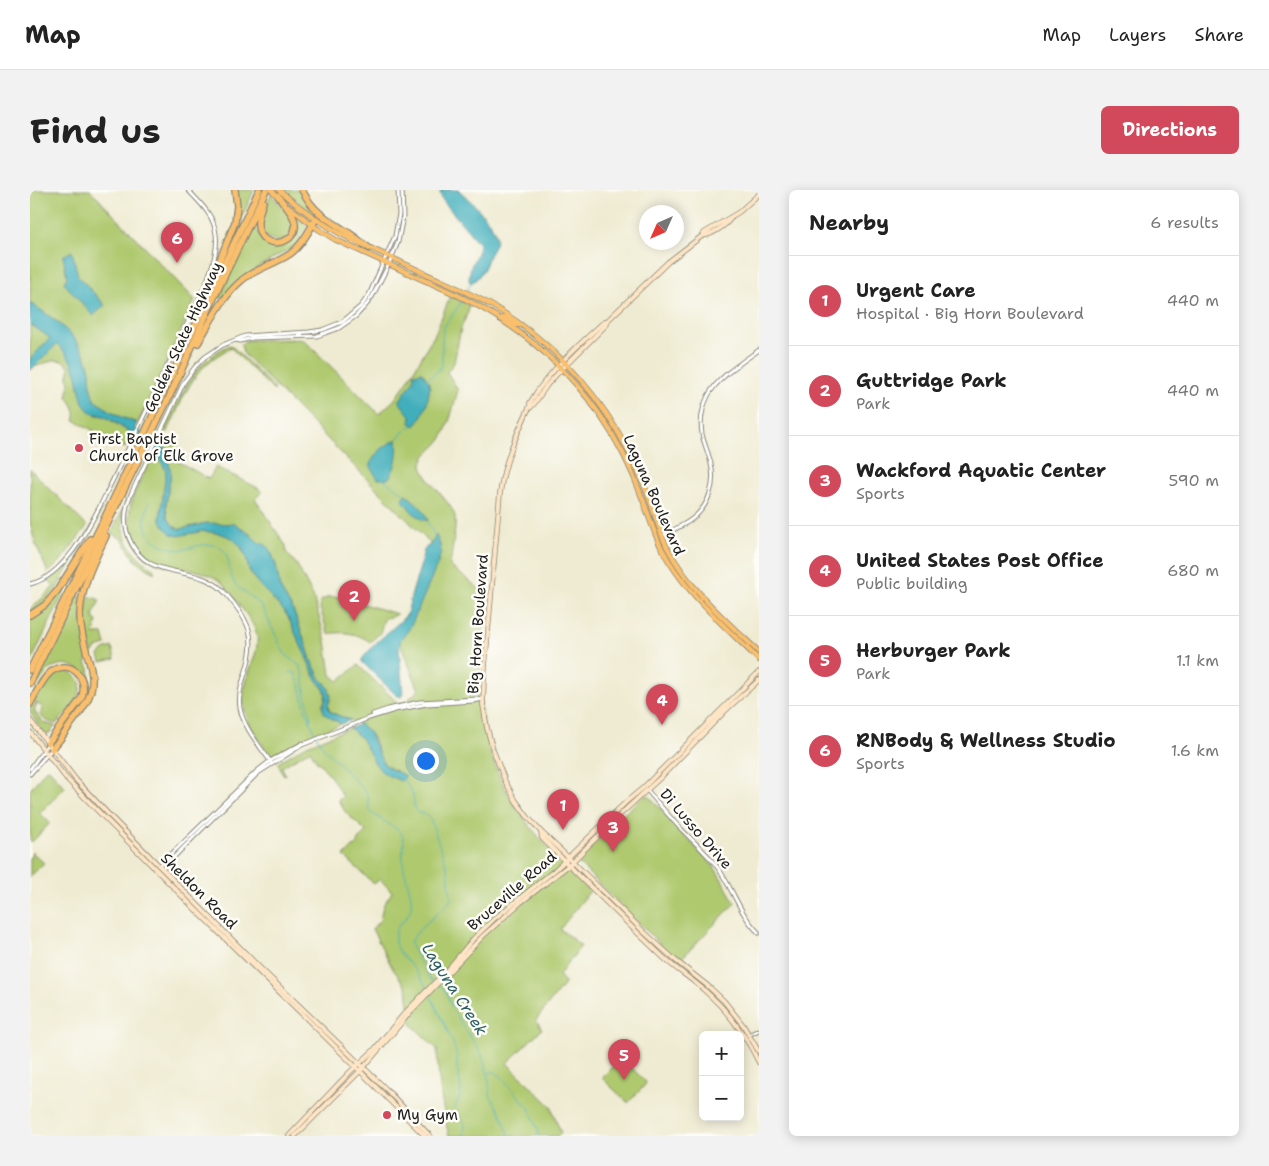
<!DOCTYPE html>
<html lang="en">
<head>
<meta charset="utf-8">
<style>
	body { margin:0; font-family:"Shantell Sans",sans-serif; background:#f2f2f2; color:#222 }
	.controls { position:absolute; right:15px; bottom:15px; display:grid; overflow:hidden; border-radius:8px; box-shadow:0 2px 12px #0003 }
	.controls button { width:45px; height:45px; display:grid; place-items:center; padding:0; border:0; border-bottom:1px solid #e0e0e0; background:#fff; color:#222; font:25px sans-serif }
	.compass { position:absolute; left:609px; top:15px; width:45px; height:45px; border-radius:50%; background:#fff; box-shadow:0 2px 12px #0003; rotate:225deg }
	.you { position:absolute; left:395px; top:570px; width:18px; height:18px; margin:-12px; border:4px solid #fff; border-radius:50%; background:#1a73e8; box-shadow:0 0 0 8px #1a73e833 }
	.badge { display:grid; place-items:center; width:32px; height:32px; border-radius:50%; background:#d1495b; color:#fff; font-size:16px; font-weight:700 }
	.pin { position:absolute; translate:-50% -41px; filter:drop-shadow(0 1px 2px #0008) }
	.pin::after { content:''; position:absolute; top:26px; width:18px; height:15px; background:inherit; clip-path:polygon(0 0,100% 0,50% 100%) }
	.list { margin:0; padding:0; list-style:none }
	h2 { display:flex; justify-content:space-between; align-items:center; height:65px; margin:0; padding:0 20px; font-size:21px }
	h2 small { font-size:16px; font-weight:400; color:#767676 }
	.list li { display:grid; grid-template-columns:32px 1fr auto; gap:15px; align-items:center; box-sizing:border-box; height:90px; padding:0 20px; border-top:1px solid #e0e0e0 }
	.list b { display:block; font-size:19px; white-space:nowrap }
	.list p { margin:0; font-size:16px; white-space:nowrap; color:#767676 }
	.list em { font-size:16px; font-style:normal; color:#767676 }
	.map { position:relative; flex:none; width:729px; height:946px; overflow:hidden; border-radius:8px }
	header { display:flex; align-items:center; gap:30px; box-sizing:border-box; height:70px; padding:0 25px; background:#fff; border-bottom:1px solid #e0e0e0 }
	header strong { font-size:24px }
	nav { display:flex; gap:28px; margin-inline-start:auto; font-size:18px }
	.intro { display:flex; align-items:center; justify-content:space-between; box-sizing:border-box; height:120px; padding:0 30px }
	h1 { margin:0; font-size:35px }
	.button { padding:12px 22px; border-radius:8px; background:#d1495b; color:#fff; font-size:18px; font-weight:700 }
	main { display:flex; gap:30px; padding:0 30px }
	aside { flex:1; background:#fff; border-radius:8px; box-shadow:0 2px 12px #0003 }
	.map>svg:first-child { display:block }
</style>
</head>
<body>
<header>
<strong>Map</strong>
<nav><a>Map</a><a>Layers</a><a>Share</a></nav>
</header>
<div class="intro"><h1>Find us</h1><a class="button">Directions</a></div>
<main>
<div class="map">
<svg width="729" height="946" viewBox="0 0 729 946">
	<rect width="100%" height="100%" fill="#fdfcf7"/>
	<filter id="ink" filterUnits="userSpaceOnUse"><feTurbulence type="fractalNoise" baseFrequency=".02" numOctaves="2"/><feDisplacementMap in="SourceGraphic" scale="10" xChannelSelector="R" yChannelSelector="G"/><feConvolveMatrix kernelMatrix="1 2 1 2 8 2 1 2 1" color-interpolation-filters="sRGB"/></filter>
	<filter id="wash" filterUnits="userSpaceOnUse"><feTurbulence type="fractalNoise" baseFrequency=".0096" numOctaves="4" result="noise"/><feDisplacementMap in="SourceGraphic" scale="20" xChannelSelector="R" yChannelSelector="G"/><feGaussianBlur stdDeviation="1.12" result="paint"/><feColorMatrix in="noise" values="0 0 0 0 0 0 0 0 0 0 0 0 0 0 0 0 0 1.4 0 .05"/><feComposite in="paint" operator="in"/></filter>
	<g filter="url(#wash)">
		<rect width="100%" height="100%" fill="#efebd2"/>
		<!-- green -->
		<g fill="#afc96e" stroke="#667245" fill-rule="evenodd">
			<path d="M 0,0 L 60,0 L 165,110 L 109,231 L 107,233 L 91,227 L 65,212 C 63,207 61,202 61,197 C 60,190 61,184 59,177 C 51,147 25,129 0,113 ZM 48,86 L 75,115 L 34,93 L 37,87 Z"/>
			<polygon points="206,0 224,0 209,34 206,32"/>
			<polygon points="254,0 270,0 303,35 303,36 280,22"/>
			<path d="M 241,4 L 259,25 C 264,33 262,38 259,46 L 249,52 L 241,49 L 233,45 L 230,34 L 231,29 Z"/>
			<path d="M 267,27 L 277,35 L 277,37 L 266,54 L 260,59 L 228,77 L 192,108 L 190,107 L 223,35 C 228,39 229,44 233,49 C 240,60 255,56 262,48 L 265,28 Z"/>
			<path d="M 420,107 L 423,107 L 439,115 L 438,122 L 431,138 L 424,173 L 417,182 L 428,200 C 423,217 420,235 410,251 C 405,258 392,265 392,275 C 393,288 418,309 424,323 C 428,330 421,366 420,376 L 457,405 C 454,442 448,481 451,519 C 451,526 454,534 455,541 C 470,613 511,651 560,701 L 530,739 L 551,756 L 529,785 L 535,793 L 506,830 L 512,839 L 477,873 L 521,916 L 531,943 L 529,946 L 419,946 C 412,918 408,888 407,859 L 381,834 L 377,798 L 363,779 L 342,739 L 350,730 L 353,716 L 362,702 L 350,689 L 344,694 L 314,666 L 323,657 L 326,656 L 328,654 L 328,650 L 336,641 L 316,623 L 308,610 L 313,607 L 303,590 L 290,573 L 288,573 L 280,560 L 253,576 L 252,578 L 256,585 L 253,584 L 248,574 L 250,571 L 277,555 L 320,538 L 331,548 L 351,581 L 367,581 C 342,572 352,558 339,542 C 328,528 310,530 299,520 L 295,493 L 290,488 L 281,470 L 277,457 L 263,420 L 250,398 L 246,375 L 241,362 L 206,334 L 150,339 C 125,329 142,300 140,281 C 139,271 136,260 132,251 L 134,247 L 148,255 L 142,268 L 179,289 L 186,277 L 228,298 L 232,302 L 225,309 L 256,356 L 256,362 L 267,375 L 283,406 L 296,451 L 301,485 L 308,491 L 328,475 L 369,514 L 375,512 L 389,500 L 364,439 L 377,424 L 400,353 L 213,163 L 211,154 L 214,151 L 222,150 L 273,149 L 349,224 L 364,210 L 377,192 L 404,146 Z"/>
			<polygon points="0,134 21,148 0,169"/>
			<path d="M 27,154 L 37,164 L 43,174 L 47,185 L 49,198 L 66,225 L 74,226 L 102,244 L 95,258 L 44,230 C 48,221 42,214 37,207 L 39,198 L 38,186 L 40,177 L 33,171 L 24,170 L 4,177 Z"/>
			<path d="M 199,155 L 202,156 L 244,198 L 244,201 L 201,158 C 162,176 154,207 137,243 L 135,239 C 153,202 160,175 199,155 Z"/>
			<path d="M 126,261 L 136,281 L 134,337 L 162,343 L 174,341 L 193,344 L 202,348 L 211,357 L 216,367 L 219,380 L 226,391 L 254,421 L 258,427 L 287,491 C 296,501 298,503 292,516 L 302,529 L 311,534 L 280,546 L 243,566 C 236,561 230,551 225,543 C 207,516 213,499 223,471 C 226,463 228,454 227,445 C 224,434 217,425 210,416 C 203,406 196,394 185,388 C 166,377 150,380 130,374 C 121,371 112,364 107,356 C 86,325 111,289 126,261 Z"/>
			<polygon points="0,279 57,336 29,373 18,383 5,352 0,334"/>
			<path d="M 72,318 L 69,326 L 32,388 C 28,402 12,415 0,423 L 0,419 L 15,406 L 24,396 L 18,389 C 39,377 60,339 72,318 Z"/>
			<path d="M 93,319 C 90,350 101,362 124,380 L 124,383 L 106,371 L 99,361 L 92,349 L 81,343 Z"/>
			<path d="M 37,390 L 39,392 L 1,472 L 0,429 C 16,418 27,407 37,390 Z"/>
			<path d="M 47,405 L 50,406 L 57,469 L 56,472 L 59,479 L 60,499 L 58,499 C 56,480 37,467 20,479 C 14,484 10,491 6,498 L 3,497 Z"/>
			<path d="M 59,406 L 70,410 L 63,426 L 65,430 L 67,431 L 64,444 L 73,444 L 76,455 L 66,458 L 64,462 L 62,463 C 56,441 53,427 59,406 Z"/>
			<path d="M 299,407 L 310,407 L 367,424 C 363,427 358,427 354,429 L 350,443 L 340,452 C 328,443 313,441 298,444 L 290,418 L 290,411 Z"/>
			<polygon points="82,457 85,469 71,472 69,465 74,460"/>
			<path d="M 36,481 C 68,491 39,521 26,534 C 19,531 13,532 11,523 L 13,517 L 4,512 L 7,505 L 14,498 L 21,486 L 30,482 Z"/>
			<polygon points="4,514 7,515 4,521 14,533 25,536 20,543 17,544 14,543 0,522 0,517 3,516"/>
			<polygon points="16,579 19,579 35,597 10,623 20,633 2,652 0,650 0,600"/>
			<polygon points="615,605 619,606 649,640 682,674 688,683 705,713 649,771 636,760 547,672 549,668 553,666 588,629"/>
			<polygon points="2,662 14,673 0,687 0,669"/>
			<polygon points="592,868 616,892 615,895 598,913 572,888"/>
		</g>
		<!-- water -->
		<g fill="#3faebb" stroke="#2e656c">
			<path d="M 411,0 L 429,0 C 440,11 467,34 466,50 C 465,58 460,62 458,68 C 456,77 449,89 441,93 L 439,91 C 439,85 440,79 442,74 C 445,67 449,61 449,54 L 413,11 L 410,3 Z"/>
			<polygon points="42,61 48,86 75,115 63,126 34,93 37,87 33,66"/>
			<path d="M 0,113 C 25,129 51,147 59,177 C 61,185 60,190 61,197 C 61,202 63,207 65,211 L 91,227 L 107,233 L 102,244 C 93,238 85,231 76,227 C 70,224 64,225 58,220 C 49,211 50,194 46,183 C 42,171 36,163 27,154 L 0,181 L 0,169 L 20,148 L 0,134 Z"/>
			<polygon points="392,182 399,192 400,198 397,213 390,230 385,236 380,233 381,227 370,213 370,210 383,191 384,184"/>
			<path d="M 367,249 C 369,260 366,281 358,289 L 348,289 L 344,283 L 340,274 C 347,261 354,256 367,249 Z"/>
			<path d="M 132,251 L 138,269 L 141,283 L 136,314 L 137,326 L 141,333 L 145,337 L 150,339 L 176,333 L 206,334 L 221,345 L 228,352 L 236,355 L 241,362 L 246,375 L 250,398 L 263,420 L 277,457 L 281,470 L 290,488 L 295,493 L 299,499 L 301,507 L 298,516 L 299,520 L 302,523 L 321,530 L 311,534 C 306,530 301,529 296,525 C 289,518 296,514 296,506 C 296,500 291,495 287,491 L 258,427 L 254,421 L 226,391 L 219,380 L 216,367 L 211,357 L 202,348 L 192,344 L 174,341 L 148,346 L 141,344 L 134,337 L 130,328 L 136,281 L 126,261 Z"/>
			<path d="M 375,304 C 385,311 395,319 398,331 C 387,329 379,319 373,310 Z"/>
			<polygon points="406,345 410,355 411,362 408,373 385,427 378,441 371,449 369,458 373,504 371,507 366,505 332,472 332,469 345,454 377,425 381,406 390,377 394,359 401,354"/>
			<polygon points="330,534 339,542 353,573 359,578 376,586 371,591 359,586 351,581 345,573 331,548 320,538"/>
		</g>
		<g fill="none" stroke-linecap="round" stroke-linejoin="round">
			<!-- stream -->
			<g stroke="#3faebb" stroke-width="1">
				<polyline points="434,106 441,93"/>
				<polyline points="397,190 409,180 412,175 412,152 413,138 433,110"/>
				<polyline points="367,249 373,242 383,235"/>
				<polyline points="353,289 375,304"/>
				<path d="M 119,312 C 117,319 114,328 115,335 C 118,351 140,362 155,359 C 166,357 178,351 189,357 C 202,364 197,381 204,392 C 209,401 225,408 232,417 L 254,463 L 270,476 L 273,483 L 275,503 L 281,529 L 280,531"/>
				<polyline points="397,331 405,347"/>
				<path d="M 260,483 L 264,482 L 270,495 L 275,519 L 285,543 L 295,560 L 307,571 L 334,600 L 338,606 L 339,619 L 341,623 L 367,639 C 370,641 372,644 373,648 C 375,656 372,664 373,672 C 374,686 385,708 380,721 C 375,733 363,734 365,751 C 366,762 376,769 382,776 C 388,783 393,791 397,799"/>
				<path d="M 373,589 C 377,594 381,600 383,606 C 386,616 380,624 395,623 L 401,631 L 418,680 L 421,709 L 418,714 L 390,739 L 380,752 L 382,758 L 401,790 L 403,791"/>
				<polyline points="409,795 411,796 417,804 421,817 451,863 458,884 463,881 470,885 499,918 509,942 508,946"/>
				<polyline points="400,805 415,835 421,849"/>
				<polyline points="422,851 427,865 427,878 431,898 430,906 425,918 435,934 434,946"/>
				<polyline points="458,885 460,905 471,924 480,946"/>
			</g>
			<!-- river -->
			<polyline stroke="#3faebb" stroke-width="4.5" points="105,240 129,258 132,262"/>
		</g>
	</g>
	<g filter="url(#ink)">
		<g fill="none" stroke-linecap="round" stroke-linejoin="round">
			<defs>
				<g id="tertiary">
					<polyline points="206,150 210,151 223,148 287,146 309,138 326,126 337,114 342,107 359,74 368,52 373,26 372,0"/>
					<path d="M 632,346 C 642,340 653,336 662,329 C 679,316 686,294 681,274 C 679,264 674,254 672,244 C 670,231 672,218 678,206 C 687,188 712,172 729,160"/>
					<path d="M 0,394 C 33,387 59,338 73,310 C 101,253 129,196 155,138 C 167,112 190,72 186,44 C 184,25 170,13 158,0"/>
					<polyline points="343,524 358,519 389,512 448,509"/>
					<path d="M 242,574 C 231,557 214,539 210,518 C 208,506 211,495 215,484 C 227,447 221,434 197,405 C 169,370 118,396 99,348 C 93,333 95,318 101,304 L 154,192 L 165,177 L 175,167 L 193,155 L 215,146 L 279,142 L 292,140 L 312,132 L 323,123 L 331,116 L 339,105 L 365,46 L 369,24 L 368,0"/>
					<polyline points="0,579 18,554"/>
					<polyline points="0,584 22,559"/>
					<path d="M 617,600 C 628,613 639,626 650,638 C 663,651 677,663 688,678 C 703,699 710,725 729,743"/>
					<polyline points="129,676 226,582 240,571 273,553"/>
					<polyline points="132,679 228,583 272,555 339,528 365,520 397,514 444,511 453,509"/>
					<polyline points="718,845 729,840"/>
				</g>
				<g id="secondary">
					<path d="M 672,46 C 682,45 695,36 701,28"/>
					<path d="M 577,131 L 575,131 C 552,152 527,174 508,200 C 506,204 502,209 500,213 C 500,215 499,218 498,220 C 485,248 474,272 470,303 L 454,488 L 453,515 L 457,538 L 463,560 L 475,591 L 486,611 L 497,626 L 511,642 L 538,667 L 614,742 L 645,770 L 678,796 L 694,811 L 713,835 L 729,862"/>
					<polyline points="500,218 504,214 517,195 528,183 577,134 577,131 638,72 672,46 674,43 709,22 729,4"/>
					<polyline points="0,530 46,590 80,626 229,777 356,899 400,946"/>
					<polyline points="0,542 36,588 66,619 167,721 330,881 395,946"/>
					<path d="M 511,642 L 512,648 C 552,689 593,729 635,769 C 647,780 662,789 674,800 C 697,820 716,845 729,873"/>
					<polyline points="259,946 321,881 343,861 373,825 419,778 444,748 464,729 525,680 596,612 614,597 729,482"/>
					<polyline points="265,946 334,877 383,819 453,746 490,713 539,675 582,632 630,588 695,521 729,490"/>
				</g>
				<g id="primary">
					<polyline points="241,0 249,7"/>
					<path d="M 249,0 C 274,22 300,40 331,54"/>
					<path d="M 258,16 L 288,39 L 306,50 C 334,63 361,75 389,88 C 419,101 449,114 476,133 C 512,157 543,187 568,222 C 587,249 602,279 613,310 C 619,326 624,343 632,359 C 655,403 694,435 729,470"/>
					<path d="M 338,57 C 358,66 377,75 396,84 C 418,94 440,103 461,115 C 514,146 557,190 588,242 C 600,263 611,285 619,308 C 625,324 629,341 637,357 C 659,399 695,430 729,462"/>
					<polyline points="470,129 474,128 486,135 491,135"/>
				</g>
				<g id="motorway">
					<path d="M 272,0 C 285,25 300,30 322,45 C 328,49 333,54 339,58"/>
					<path d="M 233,12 C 231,19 227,28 228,35 C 229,63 273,55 264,29 C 261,21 253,13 248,6"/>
					<polyline points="173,112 205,32 207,16 205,0"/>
					<path d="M 168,153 C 181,131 192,107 212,90 C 227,78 245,74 260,64 C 271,56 279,41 286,29"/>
					<polyline points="0,425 15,415 27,401 60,349"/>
					<polyline points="0,480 75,327 229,0"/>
					<polyline points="0,493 142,201 188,99 236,0"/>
					<path d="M 0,514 C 6,504 13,487 22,481 C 41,468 60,489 51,509 L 18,553"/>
					<path d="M 22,559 C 29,551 35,543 41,534 C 55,517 66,502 61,479 C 57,461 50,444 50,426 C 50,398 64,371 76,346"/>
				</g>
			</defs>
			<!-- tertiary casing -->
			<use href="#tertiary" stroke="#868477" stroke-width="5"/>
			<!-- secondary casing -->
			<use href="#secondary" stroke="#868477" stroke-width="5.5"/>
			<!-- primary casing -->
			<use href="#primary" stroke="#868477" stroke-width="6"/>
			<!-- motorway casing -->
			<use href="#motorway" stroke="#868477" stroke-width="8"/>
			<!-- tertiary -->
			<use href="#tertiary" stroke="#fff" stroke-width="3"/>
			<!-- secondary -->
			<use href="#secondary" stroke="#fde5c5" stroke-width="4"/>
			<!-- primary -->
			<use href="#primary" stroke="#f9bf6d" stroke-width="4.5"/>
			<!-- motorway -->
			<use href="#motorway" stroke="#f9bf6d" stroke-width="5.5"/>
		</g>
	</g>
	<!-- markers -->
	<g fill="#d1495b" stroke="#fdfcf7" stroke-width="2">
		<circle cx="49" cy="258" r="5"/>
		<circle cx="357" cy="925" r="5"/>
	</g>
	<g text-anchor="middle" stroke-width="5" stroke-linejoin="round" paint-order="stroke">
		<!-- street labels -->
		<g font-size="15" fill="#1c1c1c" stroke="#fdfcf7">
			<text transform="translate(153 147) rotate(-65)" y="5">Golden State Highway</text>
			<text transform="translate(624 305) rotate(66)" y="5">Laguna Boulevard</text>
			<text transform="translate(448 434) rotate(-86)" y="5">Big Horn Boulevard</text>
			<text transform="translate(666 639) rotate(49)" y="5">Di Lusso Drive</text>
			<text transform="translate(169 701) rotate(45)" y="5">Sheldon Road</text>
			<text transform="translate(482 701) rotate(-41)" y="5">Bruceville Road</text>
		</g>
		<!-- poi labels -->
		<g font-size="15" fill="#1c1c1c" stroke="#fdfcf7" text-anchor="start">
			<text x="59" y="254">First Baptist<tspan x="59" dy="17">Church of Elk Grove</tspan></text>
			<text x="367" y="930">My Gym</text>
		</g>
		<!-- water labels -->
		<g font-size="16" font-style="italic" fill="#2c5e64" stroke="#fdfcf7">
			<text transform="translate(425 799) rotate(57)" y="6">Laguna Creek</text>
		</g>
	</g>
</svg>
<div class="controls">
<button>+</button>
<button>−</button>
</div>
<svg class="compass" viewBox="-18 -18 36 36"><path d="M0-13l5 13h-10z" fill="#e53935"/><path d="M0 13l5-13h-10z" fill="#767676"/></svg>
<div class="you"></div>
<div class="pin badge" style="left:533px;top:640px">1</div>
<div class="pin badge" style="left:324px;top:431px">2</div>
<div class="pin badge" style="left:583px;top:662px">3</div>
<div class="pin badge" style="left:632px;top:535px">4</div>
<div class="pin badge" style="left:594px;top:890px">5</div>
<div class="pin badge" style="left:147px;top:73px">6</div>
</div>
<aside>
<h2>Nearby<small>6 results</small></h2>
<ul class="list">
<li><span class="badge">1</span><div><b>Urgent Care</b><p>Hospital · Big Horn Boulevard</p></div><em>440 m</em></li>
<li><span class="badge">2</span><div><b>Guttridge Park</b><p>Park</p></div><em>440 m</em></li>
<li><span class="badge">3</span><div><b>Wackford Aquatic Center</b><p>Sports</p></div><em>590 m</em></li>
<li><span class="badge">4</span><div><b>United States Post Office</b><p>Public building</p></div><em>680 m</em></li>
<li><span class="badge">5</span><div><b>Herburger Park</b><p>Park</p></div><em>1.1 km</em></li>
<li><span class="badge">6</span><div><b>RNBody &amp; Wellness Studio</b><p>Sports</p></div><em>1.6 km</em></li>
</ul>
</aside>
</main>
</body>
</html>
